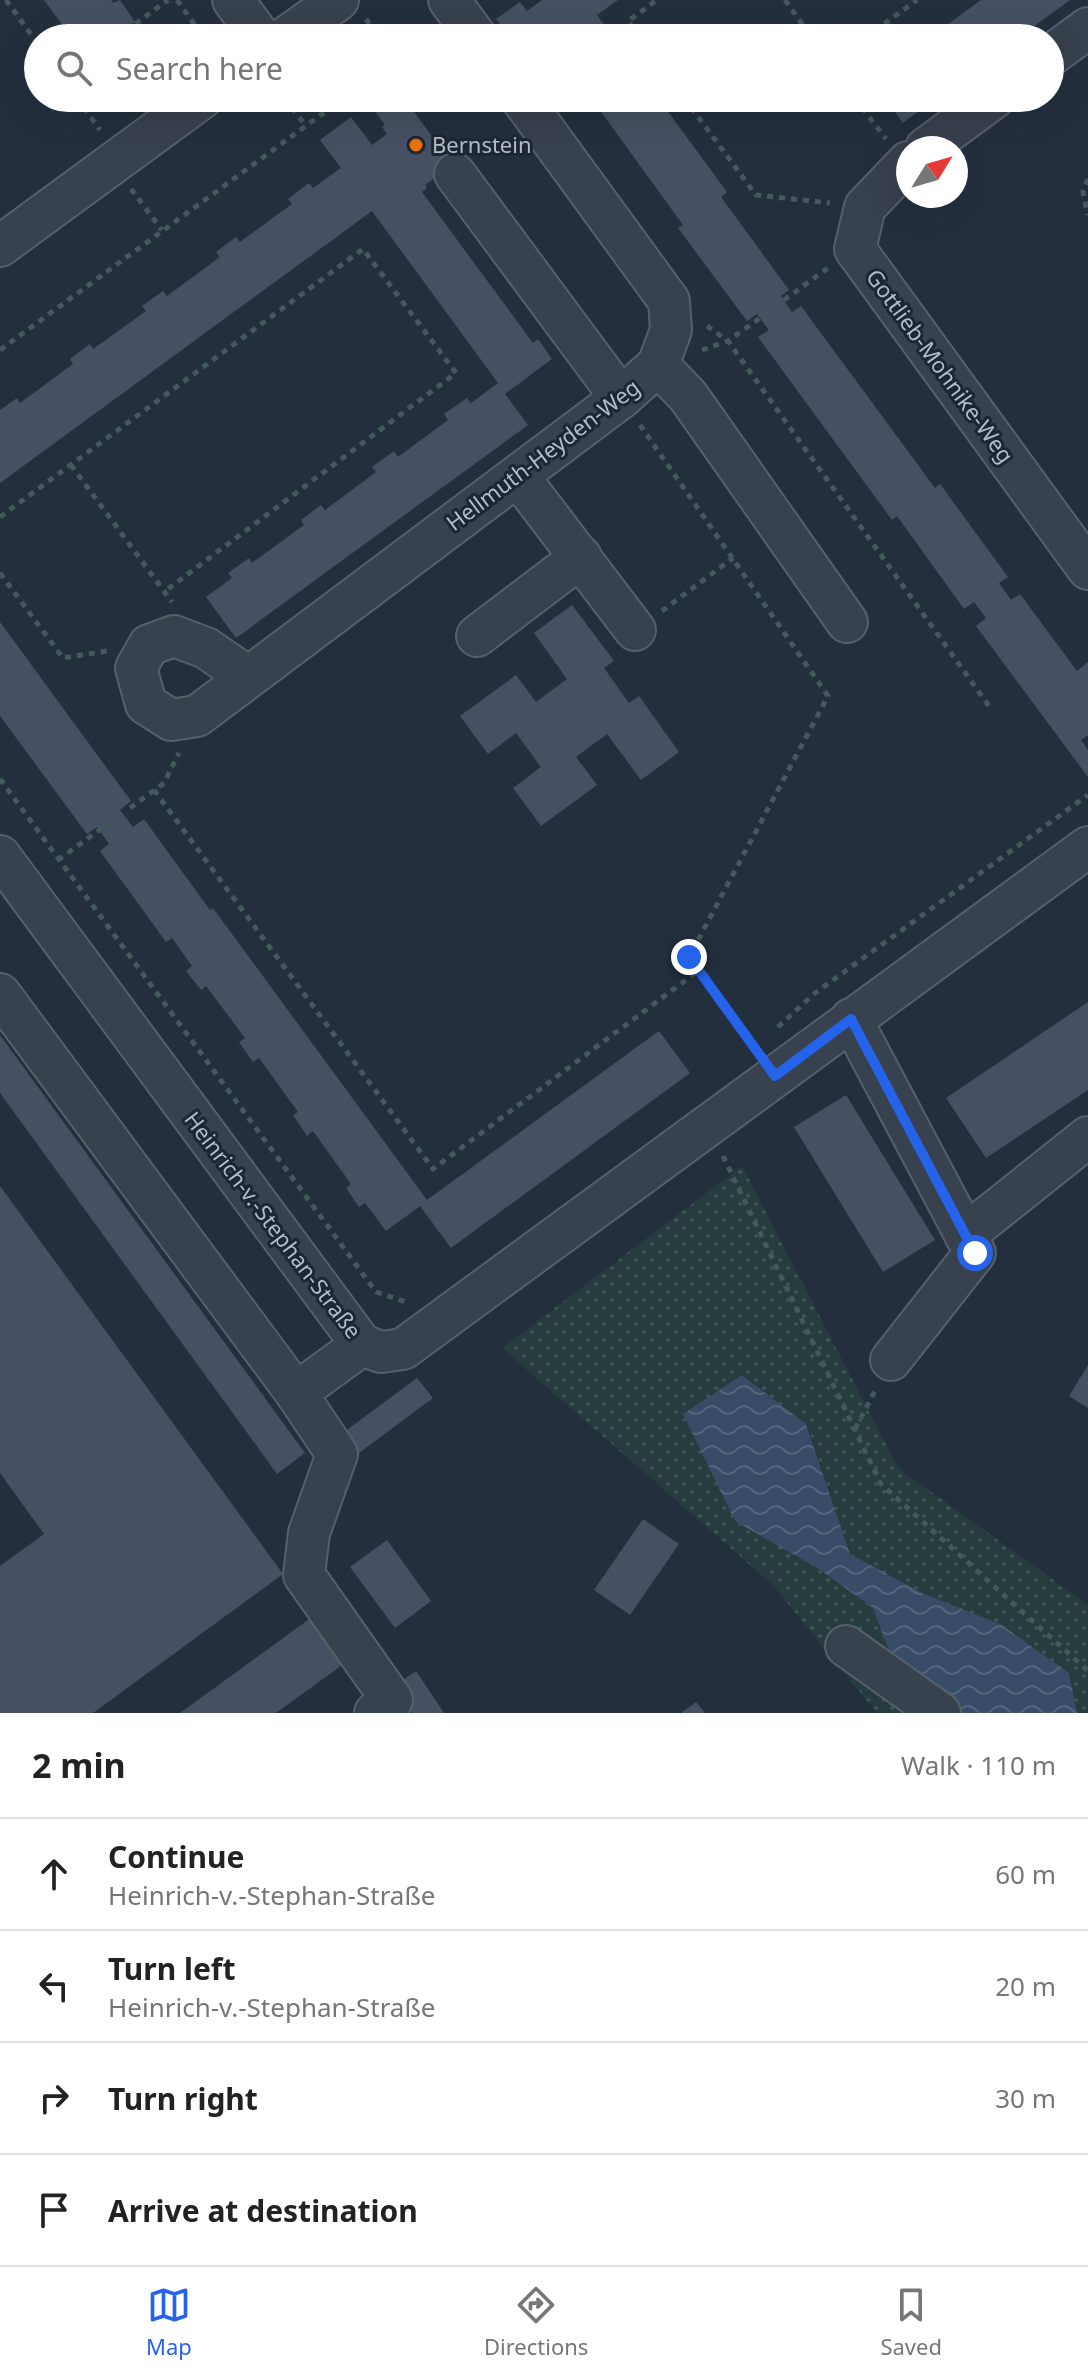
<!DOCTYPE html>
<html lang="en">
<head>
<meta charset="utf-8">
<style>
	body { margin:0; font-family:"Noto Sans",sans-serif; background:#f6f6f6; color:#222 }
	.compass { position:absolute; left:896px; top:136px; width:72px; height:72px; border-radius:50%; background:#fff; box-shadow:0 8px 32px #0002; rotate:53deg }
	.stop { position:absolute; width:24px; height:24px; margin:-18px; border:6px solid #2563eb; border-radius:50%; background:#fff }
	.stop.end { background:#2563eb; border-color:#fff; box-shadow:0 2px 8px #0008 }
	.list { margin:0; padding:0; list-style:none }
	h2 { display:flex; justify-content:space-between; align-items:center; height:104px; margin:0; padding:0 32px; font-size:34px }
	h2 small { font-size:26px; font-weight:400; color:#767676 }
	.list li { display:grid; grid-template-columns:52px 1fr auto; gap:24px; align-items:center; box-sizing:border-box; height:112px; padding:0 32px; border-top:2px solid #e0e0e0 }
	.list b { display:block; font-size:30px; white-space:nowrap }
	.list p { margin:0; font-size:26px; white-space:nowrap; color:#767676 }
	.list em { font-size:26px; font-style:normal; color:#767676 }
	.icon { flex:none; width:44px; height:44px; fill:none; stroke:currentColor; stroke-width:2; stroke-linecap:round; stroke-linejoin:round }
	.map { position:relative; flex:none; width:1088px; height:1713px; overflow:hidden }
	.search { position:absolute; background:#fff; box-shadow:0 8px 32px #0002; left:24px; right:24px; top:24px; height:88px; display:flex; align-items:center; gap:20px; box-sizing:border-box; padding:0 28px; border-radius:44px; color:#767676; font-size:30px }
	.sheet { height:552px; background:#fff }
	nav { display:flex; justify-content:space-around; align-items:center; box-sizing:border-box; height:112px; border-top:2px solid #e0e0e0; background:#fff; font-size:22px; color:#767676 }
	nav a { display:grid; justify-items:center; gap:4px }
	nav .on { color:#2563eb }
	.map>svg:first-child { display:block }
</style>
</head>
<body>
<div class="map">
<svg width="1088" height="1713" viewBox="0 0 1088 1713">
	<defs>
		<pattern id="grass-dots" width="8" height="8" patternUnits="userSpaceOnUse" patternTransform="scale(2)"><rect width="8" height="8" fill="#263c3f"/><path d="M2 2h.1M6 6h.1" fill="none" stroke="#435659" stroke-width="1.8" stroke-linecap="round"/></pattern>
		<pattern id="water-waves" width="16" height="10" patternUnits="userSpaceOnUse" patternTransform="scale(2)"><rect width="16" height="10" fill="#394c67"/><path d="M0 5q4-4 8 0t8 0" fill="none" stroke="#53647b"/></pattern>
	</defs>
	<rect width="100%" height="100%" fill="#242f3e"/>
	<!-- grass -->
	<polygon fill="url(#grass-dots)" points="742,1166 898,1468 1088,1605 1088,1713 1077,1713 1069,1673 850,1554 807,1424 819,1569 874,1608 891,1656 962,1713 877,1713 773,1585 502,1348"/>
	<!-- water -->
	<polygon fill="url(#water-waves)" points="742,1375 806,1424 850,1554 922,1593 1000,1624 1069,1673 1077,1713 962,1713 891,1656 873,1608 819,1569 735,1521 683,1414"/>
	<!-- building -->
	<g fill="#455162">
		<polygon points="44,0 111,0 113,3 120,0 135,22 113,38 72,38"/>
		<polygon points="542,0 618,0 597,15 614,38 511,38 496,19 520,2 527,11"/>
		<polygon points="981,0 1070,0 1018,38 929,38"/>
		<polygon points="372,98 404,98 453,165 425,185 427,188 422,192 533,343 538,339 552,359 505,394 528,425 236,638 206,597 232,578 228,573 249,558 252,563 304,525 301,520 321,505 325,510 376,472 372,467 394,451 398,457 448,420 444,414 467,398 471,403 498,383 372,211 0,483 0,410 17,398 20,403 73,364 70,359 90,344 93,349 146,311 142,306 163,291 167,296 220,257 216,252 236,237 240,242 292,204 288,199 309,183 313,188 341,168 320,140 351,117 372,145 387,134 382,127 385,125 367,101"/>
		<polygon points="591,98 658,98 727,192 721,197 789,290 781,296 792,312 801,306 935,488 940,484 1008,577 999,583 1011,600 1020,594 1077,671 1088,662 1088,735 1081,740 1088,750 1088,777 976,626 986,618 974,602 964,609 897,516 892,520 758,337 769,330 757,314 747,321 678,228 683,225"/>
		<polygon points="885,98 936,98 903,123"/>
		<polygon points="572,605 614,661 604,668 629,703 639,696 679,752 641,780 607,734 576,757 597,785 541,826 513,788 541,767 516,733 488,754 460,716 516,675 536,702 567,679 534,633"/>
		<polygon points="0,622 131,801 120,810 133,827 144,819 210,910 213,908 427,1200 659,1031 690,1073 451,1248 420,1206 386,1231 365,1203 359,1207 346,1188 351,1184 313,1131 307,1136 293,1115 298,1112 259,1058 253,1062 239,1042 245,1038 206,986 201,990 186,971 192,966 172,938 166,942 100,851 109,844 97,827 87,834 0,716"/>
		<polygon points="1088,1002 1088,1090 986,1158 946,1098"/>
		<polygon points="0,1035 305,1453 277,1474 0,1093"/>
		<polygon points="846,1095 935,1240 883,1272 794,1127"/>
		<polygon points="0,1186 283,1574 93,1713 0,1713 0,1566 44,1534 0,1473"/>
		<polygon points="1088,1365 1088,1408 1069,1396"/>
		<polygon points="417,1378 433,1398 359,1453 344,1432"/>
		<polygon points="643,1519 679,1544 630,1615 594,1590"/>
		<polygon points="387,1540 431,1601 395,1628 350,1567"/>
		<polygon points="312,1617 345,1663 276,1713 180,1713"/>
		<polygon points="416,1671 444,1713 412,1713 394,1686"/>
		<polygon points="696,1702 705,1713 681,1713"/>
	</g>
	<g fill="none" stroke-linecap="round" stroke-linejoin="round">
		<defs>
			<g id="minor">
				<polyline points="233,0 261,38"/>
				<polyline points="449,0 477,38"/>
				<polyline points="285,38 338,0"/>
				<polyline points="1050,56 1088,28"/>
				<polyline points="926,148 994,98"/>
				<polyline points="908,162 865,207 855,249 1088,569"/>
				<polyline points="455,174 621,398"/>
				<polyline points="0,246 202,98"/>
				<polyline points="658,365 688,396 847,622"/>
				<polyline points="518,476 635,630"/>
				<polyline points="477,636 581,557"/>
				<polyline points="248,677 206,648 174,636 149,645 136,668 146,704 171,720 197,716 621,398 658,365 671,330 669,301 521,98"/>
				<polyline points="0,856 362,1345 381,1352 403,1349 1088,847"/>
				<polyline points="0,994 296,1393 362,1345"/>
				<polyline points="851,1019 975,1253 891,1360"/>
				<polyline points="965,1235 1088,1137"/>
				<polyline points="296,1393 337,1454 309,1533 304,1575 392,1700 375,1713"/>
				<polyline points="846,1646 940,1713"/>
			</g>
		</defs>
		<!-- minor casing -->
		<use href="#minor" stroke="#565f6c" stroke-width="44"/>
		<!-- path -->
		<g stroke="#44595c" stroke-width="5" stroke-dasharray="6 6" stroke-linecap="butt">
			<polyline points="6,0 38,44"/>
			<polyline points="177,0 204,38"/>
			<polyline points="785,0 812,38"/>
			<polyline points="366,19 379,38"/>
			<polyline points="116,38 168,0"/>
			<polyline points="640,38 628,21 657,0"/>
			<polyline points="865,38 917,0"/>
			<polyline points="77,98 100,130"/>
			<polyline points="285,98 305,125"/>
			<polyline points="684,98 756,195 830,203"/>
			<polyline points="855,98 886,139"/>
			<polyline points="1088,179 1083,192 1088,215"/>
			<polyline points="131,189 162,230"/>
			<polyline points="784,300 828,268"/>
			<polyline points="707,326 728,341 991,709"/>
			<polyline points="0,350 344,98"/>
			<polyline points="702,350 728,341 760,318"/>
			<polyline points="640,425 828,696 689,957 754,1048"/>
			<polyline points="71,465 172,602"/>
			<polyline points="0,517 363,249 456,373 164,592"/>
			<polyline points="0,573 63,658 107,651"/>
			<polyline points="662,611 733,558"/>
			<polyline points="0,779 376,1292 406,1302"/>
			<polyline points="154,790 433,1169 698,971"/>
			<polyline points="130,808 164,783 179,753"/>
			<polyline points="58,860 109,823"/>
			<polyline points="778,1027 815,993 1088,795"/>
			<polyline points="723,1156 881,1484 1088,1671"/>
			<polyline points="855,1429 876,1389"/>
		</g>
		<!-- minor -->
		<use href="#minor" stroke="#38414e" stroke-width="40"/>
	</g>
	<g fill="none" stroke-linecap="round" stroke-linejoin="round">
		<!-- route -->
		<polyline stroke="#2563eb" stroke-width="10" points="689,957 775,1076 851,1019 975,1253"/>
	</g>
	<!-- markers -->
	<circle fill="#e8710a" stroke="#1d2633" stroke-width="3" cx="416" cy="145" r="8"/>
	<g text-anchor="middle" stroke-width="6" stroke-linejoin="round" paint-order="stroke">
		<!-- poi labels -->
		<g font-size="22" fill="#b4bcc9" stroke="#1d2633" text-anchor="start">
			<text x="432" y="153">Bernstein</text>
		</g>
		<!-- street labels -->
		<g font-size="22" fill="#b4bcc9" stroke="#1d2633">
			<text transform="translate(940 366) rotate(54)" y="8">Gottlieb-Mohnike-Weg</text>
			<text transform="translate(543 455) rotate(-37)" y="8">Hellmuth-Heyden-Weg</text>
			<text transform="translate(273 1225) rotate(53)" y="8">Heinrich-v.-Stephan-Straße</text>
		</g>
	</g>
</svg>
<svg class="compass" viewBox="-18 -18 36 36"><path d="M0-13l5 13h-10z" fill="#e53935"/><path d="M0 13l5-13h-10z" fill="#767676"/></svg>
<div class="stop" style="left:975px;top:1253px"></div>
<div class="stop end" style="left:689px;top:957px"></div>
<div class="search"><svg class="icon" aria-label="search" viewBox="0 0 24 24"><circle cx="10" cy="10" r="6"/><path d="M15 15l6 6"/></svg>Search here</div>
</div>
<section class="sheet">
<h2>2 min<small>Walk · 110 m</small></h2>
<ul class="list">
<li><svg class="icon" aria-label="ahead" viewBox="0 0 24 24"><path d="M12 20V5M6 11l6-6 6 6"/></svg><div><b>Continue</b><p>Heinrich-v.-Stephan-Straße</p></div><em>60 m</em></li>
<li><svg class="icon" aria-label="left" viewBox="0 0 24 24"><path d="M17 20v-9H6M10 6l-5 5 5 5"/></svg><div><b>Turn left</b><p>Heinrich-v.-Stephan-Straße</p></div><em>20 m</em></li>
<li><svg class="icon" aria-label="right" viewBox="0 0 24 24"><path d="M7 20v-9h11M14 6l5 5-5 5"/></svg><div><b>Turn right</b></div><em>30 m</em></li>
<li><svg class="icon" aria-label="arrive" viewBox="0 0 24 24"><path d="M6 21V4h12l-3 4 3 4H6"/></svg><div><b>Arrive at destination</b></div></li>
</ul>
</section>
<nav>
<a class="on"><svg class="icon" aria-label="map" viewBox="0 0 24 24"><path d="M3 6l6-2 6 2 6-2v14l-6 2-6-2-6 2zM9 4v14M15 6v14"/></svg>Map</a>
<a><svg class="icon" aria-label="directions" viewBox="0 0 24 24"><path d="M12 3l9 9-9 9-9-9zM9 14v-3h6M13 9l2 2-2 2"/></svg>Directions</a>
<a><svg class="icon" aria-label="saved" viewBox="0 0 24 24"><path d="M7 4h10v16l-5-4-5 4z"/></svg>Saved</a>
</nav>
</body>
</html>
